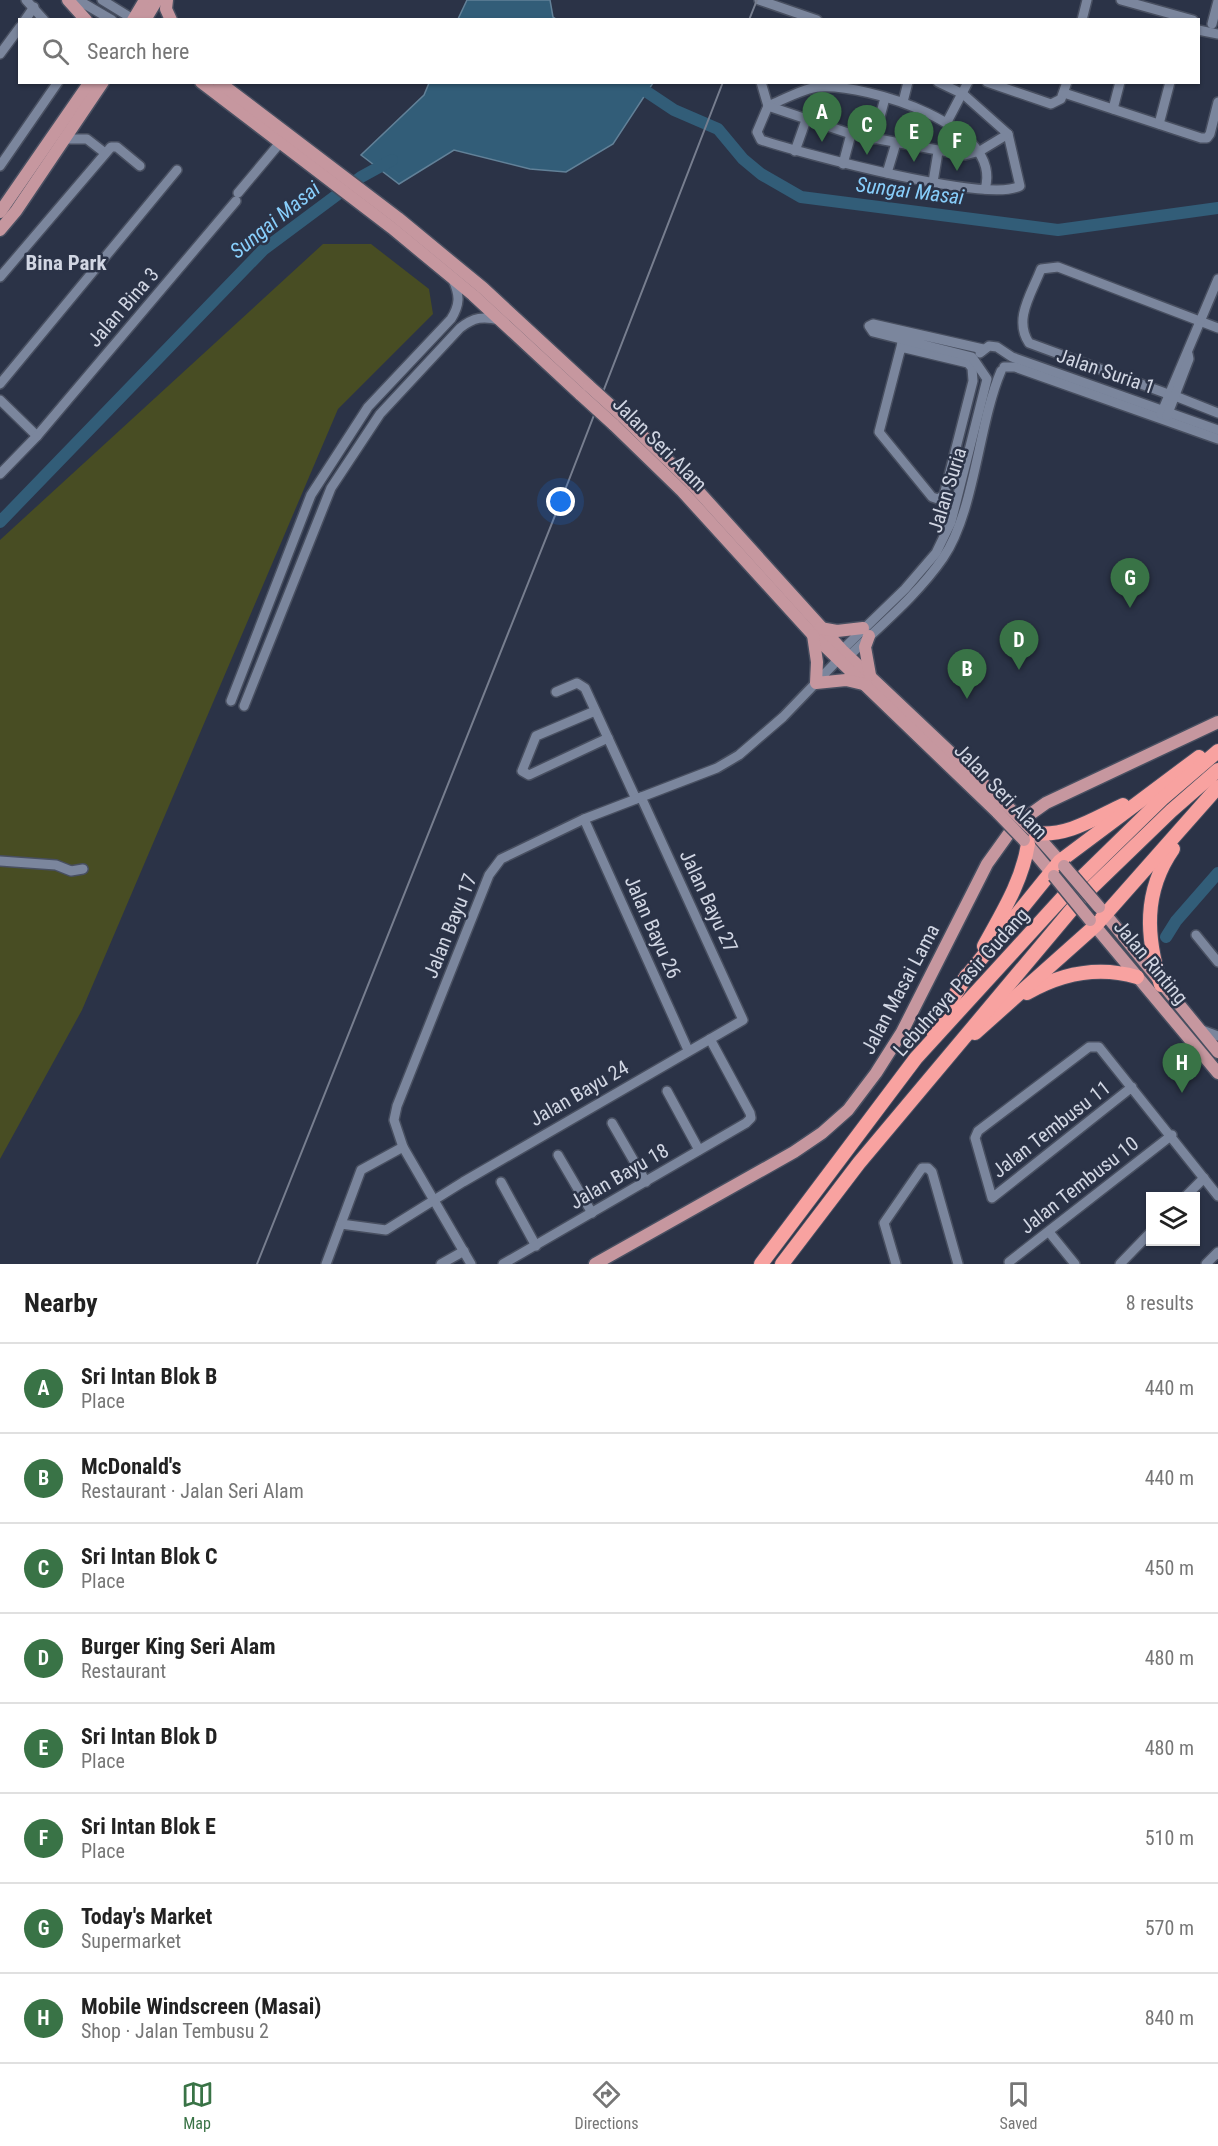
<!DOCTYPE html>
<html lang="en">
<head>
<meta charset="utf-8">
<style>
	body { margin:0; font-family:"Roboto Condensed",sans-serif; background:#f2f2f2; color:#222 }
	.controls { position:absolute; right:18px; bottom:18px; display:grid; overflow:hidden; border-radius:0px; box-shadow:0 2px 4px #0004 }
	.controls button { width:54px; height:54px; display:grid; place-items:center; padding:0; border:0; border-bottom:2px solid #e0e0e0; background:#fff; color:#222; font:30px sans-serif }
	.you { position:absolute; left:561px; top:502px; width:21px; height:21px; margin:-15px; border:4px solid #fff; border-radius:50%; background:#1a73e8; box-shadow:0 0 0 9px #1a73e833 }
	.badge { display:grid; place-items:center; width:39px; height:39px; border-radius:50%; background:#397346; color:#fff; font-size:20px; font-weight:700 }
	.pin { position:absolute; translate:-50% -50px; filter:drop-shadow(0 2px 3px #0008) }
	.pin::after { content:''; position:absolute; top:32px; width:21px; height:18px; background:inherit; clip-path:polygon(0 0,100% 0,50% 100%) }
	.list { margin:0; padding:0; list-style:none }
	h2 { display:flex; justify-content:space-between; align-items:center; height:78px; margin:0; padding:0 24px; font-size:26px }
	h2 small { font-size:20px; font-weight:400; color:#767676 }
	.list li { display:grid; grid-template-columns:39px 1fr auto; gap:18px; align-items:center; box-sizing:border-box; height:90px; padding:0 24px; border-top:2px solid #e0e0e0 }
	.list b { display:block; font-size:22px; white-space:nowrap }
	.list p { margin:0; font-size:20px; white-space:nowrap; color:#767676 }
	.list em { font-size:20px; font-style:normal; color:#767676 }
	.icon { flex:none; width:33px; height:33px; fill:none; stroke:currentColor; stroke-width:2; stroke-linecap:round; stroke-linejoin:round }
	.map { position:relative; flex:none; width:1218px; height:1264px; overflow:hidden }
	.search { position:absolute; background:#fff; box-shadow:0 2px 4px #0004; left:18px; right:18px; top:18px; height:66px; display:flex; align-items:center; gap:15px; box-sizing:border-box; padding:0 21px; border-radius:0px; color:#767676; font-size:22px }
	.sheet { height:798px; background:#fff }
	nav { display:flex; justify-content:space-around; align-items:center; box-sizing:border-box; height:84px; border-top:2px solid #e0e0e0; background:#fff; font-size:16px; color:#767676 }
	nav a { display:grid; justify-items:center; gap:3px }
	nav .on { color:#397346 }
	.map>svg:first-child { display:block }
</style>
</head>
<body>
<div class="map">
<svg width="1218" height="1264" viewBox="0 0 1218 1264">
	<rect width="100%" height="100%" fill="#2b3347"/>
	<!-- green -->
	<polygon fill="#484d23" points="323,244 371,244 429,289 433,314 338,409 82,1010 0,1159 0,540"/>
	<!-- water -->
	<g fill="#325d78" stroke="#628198" stroke-width="1.5">
		<polygon points="467,0 550,0 553,17 556,19 458,19"/>
		<polygon points="429,83 429,82 653,83 613,144 566,172 530,169 454,150 399,184 361,155 424,95"/>
	</g>
	<g fill="none" stroke-linecap="round" stroke-linejoin="round">
		<!-- river -->
		<g stroke="#325d78" stroke-width="12">
			<polyline points="632,82 674,110 718,129 743,159 761,174 801,197 1058,230 1218,208"/>
			<polyline points="0,522 263,250 361,177 392,160"/>
			<polyline points="1166,937 1176,921 1218,873"/>
		</g>
		<defs>
			<g id="minor">
				<polyline points="26,0 44,20"/>
				<polyline points="78,0 112,20"/>
				<polyline points="102,0 133,19"/>
				<polyline points="759,0 817,20"/>
				<polyline points="1121,0 1193,20"/>
				<polyline points="25,20 34,7"/>
				<polyline points="1082,20 1087,0"/>
				<polyline points="1212,24 1218,1"/>
				<polyline points="1198,30 1218,34"/>
				<polyline points="0,54 20,27"/>
				<path d="M 761,82 L 768,106 L 757,132 L 761,140 C 801,153 988,204 1020,186 L 1008,134 L 963,94 L 938,82"/>
				<polyline points="987,82 1051,104 1061,99 1067,82"/>
				<polyline points="1064,93 1201,138 1207,138 1210,134 1218,102"/>
				<polyline points="903,102 908,82"/>
				<path d="M 768,106 C 783,100 803,88 820,87 C 867,84 1004,125 985,189"/>
				<polyline points="768,106 851,134 965,155 980,151 1008,134"/>
				<polyline points="1113,109 1120,82"/>
				<polyline points="947,122 968,82"/>
				<polyline points="1159,124 1170,82"/>
				<polyline points="65,139 87,139 105,153"/>
				<polyline points="874,139 885,98"/>
				<polyline points="795,151 806,120"/>
				<polyline points="843,164 851,134"/>
				<polyline points="0,166 58,82"/>
				<polyline points="887,173 896,143"/>
				<polyline points="933,182 938,152"/>
				<polyline points="238,193 279,144"/>
				<polyline points="0,277 111,147 117,147 140,166"/>
				<polyline points="901,347 968,363 972,368 973,381 944,495 938,499 932,497 879,432 901,347 903,337"/>
				<polyline points="980,353 989,346 997,347 1012,357 1218,430"/>
				<polyline points="1004,367 1015,367 1218,439"/>
				<polyline points="0,384 177,170"/>
				<path d="M 1168,394 L 1029,343 C 1013,319 1032,293 1041,269 L 1058,267 L 1218,328"/>
				<polyline points="1175,396 1218,413"/>
				<polyline points="0,400 37,436"/>
				<polyline points="1161,414 1218,279"/>
				<polyline points="1167,416 1189,359 1188,354"/>
				<polyline points="0,474 37,436 236,201"/>
				<path d="M 844,661 C 877,628 916,597 943,558 C 975,511 978,425 1001,371"/>
				<polyline points="556,692 577,683 585,688 636,799"/>
				<path d="M 231,701 L 311,495 L 368,407 L 451,319 C 460,305 460,295 453,280"/>
				<path d="M 244,706 L 331,488 L 380,414 L 460,328 C 474,317 483,316 500,320"/>
				<polyline points="595,711 536,736 522,771 529,775 608,738"/>
				<polyline points="584,819 688,1050"/>
				<polyline points="0,861 56,865 71,871 83,869"/>
				<polyline points="1196,935 1218,962"/>
				<polyline points="1202,1030 1218,1036"/>
				<polyline points="1132,1087 992,1198 975,1138 978,1131 1089,1047 1099,1047 1218,1196"/>
				<polyline points="667,1091 699,1150"/>
				<polyline points="612,1123 646,1182"/>
				<polyline points="558,1155 592,1213"/>
				<polyline points="501,1182 536,1246"/>
				<polyline points="1186,1196 1204,1178"/>
				<polyline points="341,1224 386,1230 463,1182 743,1020 641,797"/>
				<polyline points="1049,1232 1075,1264"/>
				<polyline points="1009,1262 1172,1135"/>
				<polyline points="326,1264 361,1170 403,1147"/>
				<polyline points="441,1264 464,1251"/>
				<polyline points="471,1264 403,1147 394,1120 397,1106 489,875 501,859 584,819 717,768 739,755 783,717 834,664 842,650 905,589 936,553 951,522 987,379 972,357 873,332 869,326 873,324 983,349"/>
				<polyline points="503,1264 746,1123 751,1118 750,1113 710,1039"/>
				<polyline points="896,1264 884,1223 922,1168 928,1168 932,1172 958,1264"/>
				<polyline points="1120,1264 1150,1233"/>
				<polyline points="1206,1264 1218,1252"/>
			</g>
			<g id="major">
				<polyline points="68,0 86,20"/>
				<polyline points="167,0 166,9 171,20"/>
				<polyline points="133,20 145,0"/>
				<polyline points="145,20 157,0"/>
				<polyline points="201,82 392,228 473,295 581,395"/>
				<polyline points="219,82 398,218 483,288 589,386"/>
				<polyline points="0,212 90,82"/>
				<polyline points="0,230 16,211 103,82"/>
				<polyline points="620,414 690,482 842,650 1006,805"/>
				<polyline points="613,424 682,491 813,635 998,813"/>
				<polyline points="820,628 837,631 863,628"/>
				<polyline points="813,635 817,662 816,683 846,680 863,684"/>
				<polyline points="869,636 865,647 870,675"/>
				<polyline points="1032,830 1064,866"/>
				<polyline points="1024,840 1054,876"/>
				<polyline points="1101,909 1218,1052"/>
				<polyline points="1090,920 1218,1073"/>
				<polyline points="595,1264 794,1152 822,1133 848,1110 876,1073 902,1032 987,864 1015,825 1046,803 1218,722"/>
			</g>
			<g id="highway">
				<path d="M 1035,833 C 1067,837 1095,818 1123,805"/>
				<path d="M 984,946 C 1002,913 1022,882 1028,844"/>
				<polyline points="963,981 1060,861 1199,757"/>
				<path d="M 1161,985 C 1146,937 1143,892 1173,849"/>
				<path d="M 1027,993 C 1062,973 1099,966 1137,977"/>
				<polyline points="933,1031 967,975"/>
				<polyline points="975,1033 1095,926 1218,787"/>
				<polyline points="761,1264 916,1058 1074,885 1162,799 1218,751"/>
				<polyline points="782,1264 859,1163 1083,896 1171,811 1218,770"/>
			</g>
		</defs>
		<!-- minor casing -->
		<use href="#minor" stroke="#484f60" stroke-width="12"/>
		<!-- major casing -->
		<use href="#major" stroke="#484f60" stroke-width="15"/>
		<!-- highway casing -->
		<use href="#highway" stroke="#484f60" stroke-width="16"/>
		<!-- minor -->
		<use href="#minor" stroke="#7b869d" stroke-width="9"/>
		<!-- major -->
		<use href="#major" stroke="#c6979f" stroke-width="12"/>
		<!-- highway -->
		<use href="#highway" stroke="#f8a2a0" stroke-width="14"/>
		<!-- rail -->
		<g stroke="#777e8f" stroke-width="2">
			<polyline points="749,20 757,0"/>
			<polyline points="257,1264 560,503 723,82"/>
		</g>
		<defs>
			<g id="major-bridge">
				<polyline points="589,386 620,414"/>
				<polyline points="581,395 613,424"/>
				<polyline points="1006,805 1032,830"/>
				<polyline points="998,813 1024,840"/>
				<polyline points="1064,866 1099,907"/>
				<polyline points="1054,876 1090,920"/>
			</g>
		</defs>
		<!-- major-bridge casing -->
		<use href="#major-bridge" stroke="#484f60" stroke-width="15" stroke-linecap="butt"/>
		<!-- major-bridge -->
		<use href="#major-bridge" stroke="#c6979f" stroke-width="12"/>
	</g>
	<g text-anchor="middle" stroke-width="5" stroke-linejoin="round" paint-order="stroke">
		<!-- street labels -->
		<g font-size="20" fill="#d1d6e3" stroke="#2b3347">
			<text transform="translate(123 307) rotate(-49)" y="7">Jalan Bina 3</text>
			<text transform="translate(1106 371) rotate(19)" y="7">Jalan Suria 1</text>
			<text transform="translate(660 444) rotate(45)" y="7">Jalan Seri Alam</text>
			<text transform="translate(947 490) rotate(-73)" y="7">Jalan Suria</text>
			<text transform="translate(1001 791) rotate(46)" y="7">Jalan Seri Alam</text>
			<text transform="translate(709 901) rotate(65)" y="7">Jalan Bayu 27</text>
			<text transform="translate(450 926) rotate(-68)" y="7">Jalan Bayu 17</text>
			<text transform="translate(653 927) rotate(66)" y="7">Jalan Bayu 26</text>
			<text transform="translate(1151 962) rotate(50)" y="7">Jalan Rinting</text>
			<text transform="translate(961 982) rotate(-48)" y="7">Lebuhraya Pasir Gudang</text>
			<text transform="translate(900 989) rotate(-62)" y="7">Jalan Masai Lama</text>
			<text transform="translate(579 1093) rotate(-30)" y="7">Jalan Bayu 24</text>
			<text transform="translate(1051 1129) rotate(-38)" y="7">Jalan Tembusu 11</text>
			<text transform="translate(619 1176) rotate(-30)" y="7">Jalan Bayu 18</text>
			<text transform="translate(1079 1185) rotate(-38)" y="7">Jalan Tembusu 10</text>
		</g>
		<!-- water labels -->
		<g font-size="21" font-style="italic" fill="#88cefb" stroke="#2b3347">
			<text transform="translate(910 191) rotate(7)" y="7">Sungai Masai</text>
			<text transform="translate(275 220) rotate(-39)" y="7">Sungai Masai</text>
		</g>
		<!-- neighbourhood labels -->
		<g font-size="21" font-weight="bold" fill="#d1d6e3" stroke="#2b3347">
			<text x="66" y="270">Bina Park</text>
		</g>
	</g>
</svg>
<div class="controls">
<button><svg class="icon" aria-label="layers" viewBox="0 0 24 24"><path d="M12 4l9 5-9 5-9-5zM3 14l9 5 9-5"/></svg></button>
</div>
<div class="you"></div>
<div class="pin badge" style="left:822px;top:142px">A</div>
<div class="pin badge" style="left:967px;top:699px">B</div>
<div class="pin badge" style="left:867px;top:155px">C</div>
<div class="pin badge" style="left:1019px;top:670px">D</div>
<div class="pin badge" style="left:914px;top:162px">E</div>
<div class="pin badge" style="left:957px;top:171px">F</div>
<div class="pin badge" style="left:1130px;top:608px">G</div>
<div class="pin badge" style="left:1182px;top:1093px">H</div>
<div class="search"><svg class="icon" aria-label="search" viewBox="0 0 24 24"><circle cx="10" cy="10" r="6"/><path d="M15 15l6 6"/></svg>Search here</div>
</div>
<section class="sheet">
<h2>Nearby<small>8 results</small></h2>
<ul class="list">
<li><span class="badge">A</span><div><b>Sri Intan Blok B</b><p>Place</p></div><em>440 m</em></li>
<li><span class="badge">B</span><div><b>McDonald's</b><p>Restaurant · Jalan Seri Alam</p></div><em>440 m</em></li>
<li><span class="badge">C</span><div><b>Sri Intan Blok C</b><p>Place</p></div><em>450 m</em></li>
<li><span class="badge">D</span><div><b>Burger King Seri Alam</b><p>Restaurant</p></div><em>480 m</em></li>
<li><span class="badge">E</span><div><b>Sri Intan Blok D</b><p>Place</p></div><em>480 m</em></li>
<li><span class="badge">F</span><div><b>Sri Intan Blok E</b><p>Place</p></div><em>510 m</em></li>
<li><span class="badge">G</span><div><b>Today's Market</b><p>Supermarket</p></div><em>570 m</em></li>
<li><span class="badge">H</span><div><b>Mobile Windscreen (Masai)</b><p>Shop · Jalan Tembusu 2</p></div><em>840 m</em></li>
</ul>
</section>
<nav>
<a class="on"><svg class="icon" aria-label="map" viewBox="0 0 24 24"><path d="M3 6l6-2 6 2 6-2v14l-6 2-6-2-6 2zM9 4v14M15 6v14"/></svg>Map</a>
<a><svg class="icon" aria-label="directions" viewBox="0 0 24 24"><path d="M12 3l9 9-9 9-9-9zM9 14v-3h6M13 9l2 2-2 2"/></svg>Directions</a>
<a><svg class="icon" aria-label="saved" viewBox="0 0 24 24"><path d="M7 4h10v16l-5-4-5 4z"/></svg>Saved</a>
</nav>
</body>
</html>
